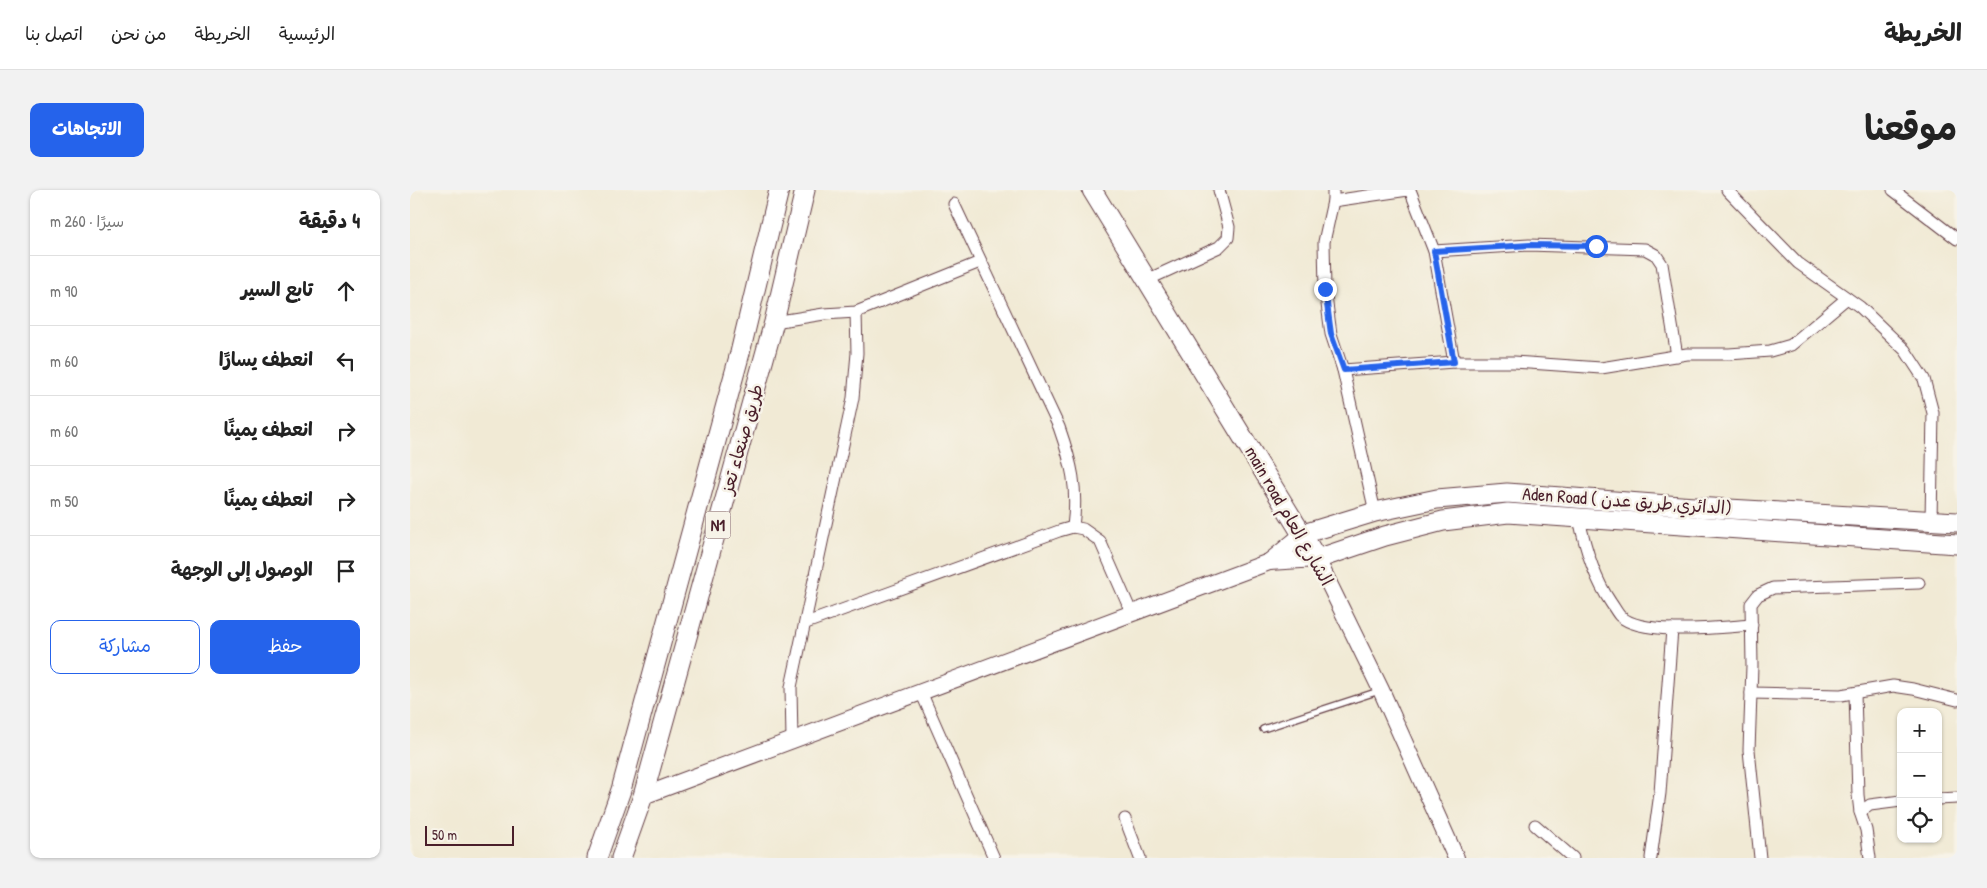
<!DOCTYPE html>
<html lang="ar">
<head>
<meta charset="utf-8">
<style>
	body { margin:0; font-family:"Patrick Hand","Playpen Sans Arabic",sans-serif; background:#f2f2f2; color:#222; direction:rtl }
	.controls { position:absolute; right:15px; bottom:15px; display:grid; overflow:hidden; border-radius:10px; box-shadow:0 1px 4px #0004 }
	.controls button { width:45px; height:45px; display:grid; place-items:center; padding:0; border:0; border-bottom:1px solid #e0e0e0; background:#fff; color:#222; font:25px sans-serif }
	.scale { position:absolute; left:15px; bottom:12px; width:89px; box-sizing:border-box; padding-left:5px; border:2px solid #4a1f2b; border-top:0; font-size:14px; line-height:18px; white-space:nowrap; color:#4a1f2b; -webkit-text-stroke:4px #f7f3e8; paint-order:stroke }
	.stop { position:absolute; width:15px; height:15px; margin:-11px; border:4px solid #2563eb; border-radius:50%; background:#fff }
	.stop.end { background:#2563eb; border-color:#fff; box-shadow:0 1px 5px #0008 }
	.list { margin:0; padding:0; list-style:none }
	h2 { display:flex; justify-content:space-between; align-items:center; height:65px; margin:0; padding:0 20px; font-size:21px }
	h2 small { font-size:16px; font-weight:400; color:#767676 }
	.list li { display:grid; grid-template-columns:32px 1fr auto; gap:15px; align-items:center; box-sizing:border-box; height:70px; padding:0 20px; border-top:1px solid #e0e0e0 }
	.list b { display:block; font-size:19px; white-space:nowrap }
	.list em { font-size:16px; font-style:normal; color:#767676 }
	.actions { display:flex; gap:10px; padding:15px 20px }
	.actions a { flex:1; padding:11px 0; border:1px solid #2563eb; border-radius:10px; text-align:center; font-size:18px; color:#2563eb }
	.actions .main { background:#2563eb; color:#fff }
	.icon { flex:none; width:28px; height:28px; fill:none; stroke:currentColor; stroke-width:2; stroke-linecap:round; stroke-linejoin:round }
	.map { position:relative; flex:none; width:1547px; height:668px; overflow:hidden; direction:ltr; border-radius:10px }
	header { display:flex; align-items:center; gap:30px; box-sizing:border-box; height:70px; padding:0 25px; background:#fff; border-bottom:1px solid #e0e0e0 }
	header strong { font-size:24px }
	nav { display:flex; gap:28px; margin-inline-start:auto; font-size:18px }
	.intro { display:flex; align-items:center; justify-content:space-between; box-sizing:border-box; height:120px; padding:0 30px }
	h1 { margin:0; font-size:35px }
	.button { padding:12px 22px; border-radius:10px; background:#2563eb; color:#fff; font-size:18px; font-weight:700 }
	main { display:flex; gap:30px; padding:0 30px }
	aside { flex:1; background:#fff; border-radius:10px; box-shadow:0 1px 4px #0004 }
	.map>svg:first-child { display:block }
</style>
</head>
<body>
<header>
<strong>الخريطة</strong>
<nav><a>الرئيسية</a><a>الخريطة</a><a>من نحن</a><a>اتصل بنا</a></nav>
</header>
<div class="intro"><h1>موقعنا</h1><a class="button">الاتجاهات</a></div>
<main>
<div class="map">
<svg width="1547" height="668" viewBox="0 0 1547 668">
	<rect width="100%" height="100%" fill="#f7f3e8"/>
	<filter id="ink" filterUnits="userSpaceOnUse"><feTurbulence type="fractalNoise" baseFrequency=".02" numOctaves="2"/><feDisplacementMap in="SourceGraphic" scale="10" xChannelSelector="R" yChannelSelector="G"/><feConvolveMatrix kernelMatrix="1 2 1 2 8 2 1 2 1" color-interpolation-filters="sRGB"/></filter>
	<filter id="wash" filterUnits="userSpaceOnUse"><feTurbulence type="fractalNoise" baseFrequency=".0096" numOctaves="4" result="noise"/><feDisplacementMap in="SourceGraphic" scale="20" xChannelSelector="R" yChannelSelector="G"/><feGaussianBlur stdDeviation="1.12" result="paint"/><feColorMatrix in="noise" values="0 0 0 0 0 0 0 0 0 0 0 0 0 0 0 0 0 1.4 0 .05"/><feComposite in="paint" operator="in"/></filter>
	<g filter="url(#wash)">
		<rect width="100%" height="100%" fill="#f1ead5"/>
	</g>
	<g filter="url(#ink)">
		<g fill="none" stroke-linecap="round" stroke-linejoin="round">
			<defs>
				<polyline id="service" points="853,539 969,501"/>
				<g id="minor">
					<polyline points="923,0 923,11 914,52 915,99 921,144 933,180 965,322"/>
					<polyline points="1000,0 1024,61 1044,172"/>
					<polyline points="1317,0 1388,73 1450,117 1495,160 1514,189 1523,223 1521,330"/>
					<polyline points="1483,0 1547,49"/>
					<polyline points="923,11 998,0"/>
					<path d="M 544,14 L 649,237 C 662,274 668,298 663,337"/>
					<polyline points="1024,61 1119,55 1235,59 1246,65 1252,74 1267,166"/>
					<polyline points="737,90 809,57 818,48 819,37 809,0"/>
					<polyline points="364,132 414,124 446,122 570,72"/>
					<polyline points="933,180 1044,172 1104,172 1191,178 1277,164 1319,164 1360,161 1381,155 1437,108"/>
					<path d="M 1169,328 C 1175,358 1184,388 1201,413 C 1204,417 1207,423 1210,426 C 1233,447 1311,437 1342,435"/>
					<polyline points="396,433 649,341 663,337 673,339 690,351 722,424"/>
					<polyline points="511,502 584,668"/>
					<polyline points="1341,503 1431,505 1483,496 1503,499 1547,510"/>
					<polyline points="1445,503 1448,605 1450,622 1456,640 1460,668"/>
					<polyline points="382,550 381,497 443,208 447,163 446,122"/>
					<polyline points="1528,609 1547,608"/>
					<polyline points="1450,622 1460,615 1491,611"/>
					<polyline points="715,629 730,668"/>
					<polyline points="1125,635 1163,668"/>
					<polyline points="1241,668 1250,603 1262,439"/>
					<polyline points="1350,668 1339,560 1342,476 1341,414 1348,405 1363,398 1509,393"/>
				</g>
				<g id="secondary">
					<polyline points="893,344 859,372 907,369 971,500 1046,668"/>
					<polyline points="233,606 859,372"/>
				</g>
				<g id="trunk">
					<polyline points="682,0 907,369 975,346 1033,331 1098,323 1547,354"/>
					<polyline points="893,344 965,322 1027,309 1097,303 1284,317 1547,332"/>
					<polyline points="187,668 211,600 330,163 369,0"/>
					<polyline points="211,668 233,606 364,132 395,0"/>
				</g>
			</defs>
			<!-- service casing -->
			<use href="#service" stroke="#633d44" stroke-width="8"/>
			<!-- minor casing -->
			<use href="#minor" stroke="#633d44" stroke-width="13"/>
			<!-- secondary casing -->
			<use href="#secondary" stroke="#633d44" stroke-width="18"/>
			<!-- trunk casing -->
			<use href="#trunk" stroke="#633d44" stroke-width="21"/>
			<!-- service -->
			<use href="#service" stroke="#fff" stroke-width="5.5"/>
			<!-- minor -->
			<use href="#minor" stroke="#fff" stroke-width="11"/>
			<!-- secondary -->
			<use href="#secondary" stroke="#fff" stroke-width="16"/>
			<!-- trunk -->
			<use href="#trunk" stroke="#fff" stroke-width="19"/>
		</g>
	</g>
	<g fill="none" stroke-linecap="round" stroke-linejoin="round" filter="url(#ink)">
		<!-- route -->
		<polyline stroke="#2563eb" stroke-width="6" points="915,99 921,144 934,180 1044,172 1024,61 1120,55 1186,56"/>
	</g>
	<g text-anchor="middle" stroke-width="5" stroke-linejoin="round" paint-order="stroke">
		<!-- shield labels -->
		<rect fill="#f7f3e8" stroke="#7e5f64" stroke-width="1" x="295.5" y="321.5" width="25" height="27" rx="4"/>
		<g font-size="16" font-weight="bold" fill="#4a1f2b">
			<text x="308" y="341">N1</text>
		</g>
		<!-- street labels -->
		<g font-size="18" fill="#4a1f2b" stroke="#f7f3e8">
			<text transform="translate(332 249) rotate(-74)" y="6">طريق صنعاء تعز</text>
			<text transform="translate(1217 311) rotate(4)" y="6">Aden Road ( الدائري,طريق عدن)</text>
			<text transform="translate(879 326) rotate(60)" y="6">main road الشارع العام</text>
		</g>
	</g>
</svg>
<div class="controls">
<button>+</button>
<button>−</button>
<button><svg class="icon" aria-label="locate" viewBox="0 0 24 24"><circle cx="12" cy="12" r="6"/><path d="M12 2v4M12 18v4M2 12h4M18 12h4"/></svg></button>
</div>
<div class="scale">50 m</div>
<div class="stop" style="left:1186px;top:56px"></div>
<div class="stop end" style="left:915px;top:99px"></div>
</div>
<aside>
<h2>4 دقيقة<small>سيرًا · 260 m</small></h2>
<ul class="list">
<li><svg class="icon" aria-label="ahead" viewBox="0 0 24 24"><path d="M12 20V5M6 11l6-6 6 6"/></svg><div><b>تابع السير</b></div><em>90 m</em></li>
<li><svg class="icon" aria-label="left" viewBox="0 0 24 24"><path d="M17 20v-9H6M10 6l-5 5 5 5"/></svg><div><b>انعطف يسارًا</b></div><em>60 m</em></li>
<li><svg class="icon" aria-label="right" viewBox="0 0 24 24"><path d="M7 20v-9h11M14 6l5 5-5 5"/></svg><div><b>انعطف يمينًا</b></div><em>60 m</em></li>
<li><svg class="icon" aria-label="right" viewBox="0 0 24 24"><path d="M7 20v-9h11M14 6l5 5-5 5"/></svg><div><b>انعطف يمينًا</b></div><em>50 m</em></li>
<li><svg class="icon" aria-label="arrive" viewBox="0 0 24 24"><path d="M6 21V4h12l-3 4 3 4H6"/></svg><div><b>الوصول إلى الوجهة</b></div></li>
</ul>
<div class="actions"><a class="main">حفظ</a><a>مشاركة</a></div>
</aside>
</main>
</body>
</html>
